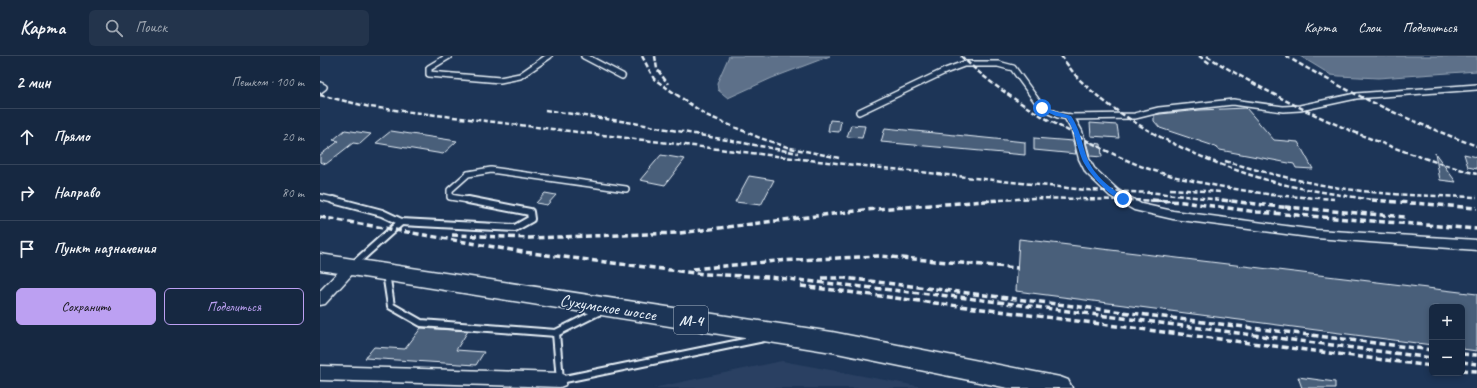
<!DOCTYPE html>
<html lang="ru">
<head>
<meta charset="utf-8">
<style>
	body { margin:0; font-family:Caveat,sans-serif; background:#23344c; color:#f1f3f6 }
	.controls { position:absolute; right:12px; bottom:12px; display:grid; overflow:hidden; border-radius:6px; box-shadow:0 2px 6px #0003 }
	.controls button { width:36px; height:36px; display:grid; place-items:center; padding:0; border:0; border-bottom:1px solid #35445a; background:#162841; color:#f1f3f6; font:20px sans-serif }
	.stop { position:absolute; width:12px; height:12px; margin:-9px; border:3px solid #1a73e8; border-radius:50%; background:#fff }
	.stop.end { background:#1a73e8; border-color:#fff; box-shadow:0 1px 4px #0008 }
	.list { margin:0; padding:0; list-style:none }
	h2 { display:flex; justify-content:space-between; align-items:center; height:52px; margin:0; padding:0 16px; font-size:17px }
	h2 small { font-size:13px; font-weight:400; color:#9ea6b1 }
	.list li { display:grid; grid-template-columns:26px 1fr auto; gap:12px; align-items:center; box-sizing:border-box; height:56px; padding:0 16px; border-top:1px solid #35445a }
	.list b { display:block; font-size:15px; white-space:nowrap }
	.list em { font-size:13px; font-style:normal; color:#9ea6b1 }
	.actions { display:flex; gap:8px; padding:12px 16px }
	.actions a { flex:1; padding:9px 0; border:1px solid #bca0f2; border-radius:6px; text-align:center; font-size:14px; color:#bca0f2 }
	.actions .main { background:#bca0f2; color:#111 }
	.icon { flex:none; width:22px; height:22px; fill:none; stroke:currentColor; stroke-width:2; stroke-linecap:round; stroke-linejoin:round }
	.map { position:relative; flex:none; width:1157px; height:332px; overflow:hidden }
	header { display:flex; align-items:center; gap:24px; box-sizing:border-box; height:56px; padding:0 20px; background:#162841; border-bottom:1px solid #35445a }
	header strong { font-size:19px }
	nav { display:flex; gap:22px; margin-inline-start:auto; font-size:14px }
	.search { width:280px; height:36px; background:#23344c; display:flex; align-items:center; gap:10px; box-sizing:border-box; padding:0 14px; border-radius:6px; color:#9ea6b1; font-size:15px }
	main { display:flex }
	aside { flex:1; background:#162841 }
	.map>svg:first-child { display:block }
</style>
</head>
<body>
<header>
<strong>Карта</strong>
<div class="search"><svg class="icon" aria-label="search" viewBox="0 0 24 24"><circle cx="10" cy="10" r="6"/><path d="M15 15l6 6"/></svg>Поиск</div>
<nav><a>Карта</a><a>Слои</a><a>Поделиться</a></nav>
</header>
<main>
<aside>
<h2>2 мин<small>Пешком · 100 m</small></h2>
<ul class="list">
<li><svg class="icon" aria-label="ahead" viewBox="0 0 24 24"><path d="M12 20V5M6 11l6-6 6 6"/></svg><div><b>Прямо</b></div><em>20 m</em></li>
<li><svg class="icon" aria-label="right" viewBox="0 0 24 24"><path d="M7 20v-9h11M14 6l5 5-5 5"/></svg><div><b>Направо</b></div><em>80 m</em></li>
<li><svg class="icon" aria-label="arrive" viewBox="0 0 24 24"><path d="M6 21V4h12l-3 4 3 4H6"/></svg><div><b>Пункт назначения</b></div></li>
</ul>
<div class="actions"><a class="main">Сохранить</a><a>Поделиться</a></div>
</aside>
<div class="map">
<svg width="1157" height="332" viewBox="0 0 1157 332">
	<rect width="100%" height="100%" fill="#1d3557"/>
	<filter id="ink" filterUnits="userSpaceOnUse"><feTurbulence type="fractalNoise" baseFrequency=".025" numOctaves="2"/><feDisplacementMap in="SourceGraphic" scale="8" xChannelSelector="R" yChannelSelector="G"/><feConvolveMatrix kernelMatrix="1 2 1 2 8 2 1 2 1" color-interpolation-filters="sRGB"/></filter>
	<g filter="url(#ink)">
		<!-- built -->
		<polygon fill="#2a4162" points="462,305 608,332 333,332"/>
		<!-- water -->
		<g fill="#5d7089" stroke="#95a4b5">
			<polygon points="409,0 510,0 452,22 408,42 398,34 397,27"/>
			<polygon points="980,0 1157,0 1157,15 1058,22 1019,20 1011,19"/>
		</g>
		<!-- building -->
		<g fill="#495e7a" stroke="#e8f1f8">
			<polygon points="926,52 954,84 978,86 993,113 976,112 974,108 900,94 891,89 840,72 834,65 834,59 840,58 880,54"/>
			<polygon points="510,64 521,65 519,76 508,75"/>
			<polygon points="770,67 797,69 799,82 771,80"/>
			<polygon points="531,69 545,70 542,82 527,81"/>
			<polygon points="565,72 705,86 705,99 561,86"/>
			<polygon points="25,74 51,78 40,88 33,87 6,108 0,106 0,99 19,85 13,84"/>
			<polygon points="71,75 137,85 123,98 56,87"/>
			<polygon points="714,82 753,85 756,98 714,94"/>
			<polygon points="766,86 781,88 782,101 770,100"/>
			<polygon points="1115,97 1136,126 1120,124"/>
			<polygon points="1144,98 1157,101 1157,113 1148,111"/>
			<polygon points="341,99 365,103 345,129 320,124"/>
			<polygon points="429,120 454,124 441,149 415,146"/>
			<polygon points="225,137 236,139 227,149 216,147"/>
			<polygon points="699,183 1157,238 1157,295 1142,293 1142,251 1112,251 1112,289 696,235"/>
			<polygon points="101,272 148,275 136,294 164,296 156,309 45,302 54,291 85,293"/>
			<polygon points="978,321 1015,326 1015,332 982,332"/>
		</g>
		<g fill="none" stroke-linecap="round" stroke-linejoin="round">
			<defs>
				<g id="service-far1">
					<polyline points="129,0 109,12 109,18 180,24 200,20 229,0"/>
					<polyline points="264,0 302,20"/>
					<polyline points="0,29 4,31 0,34"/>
					<polyline points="539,56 625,15 644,8 678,8 693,12 722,52 738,59 749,61 815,60 839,54 913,46 963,53 980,52 1036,40 1157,31"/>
					<polyline points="0,141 17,145"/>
					<polyline points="154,145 130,141 130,134 148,118 171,114 306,133"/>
				</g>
				<g id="service">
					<polyline points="13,144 62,157 81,166 195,172 211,163 210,156 148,144"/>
					<polyline points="33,209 81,166"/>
					<polyline points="66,217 71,250 101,267 236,277 282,254"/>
					<polyline points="236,277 240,324 444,282"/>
				</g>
				<g id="minor">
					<polygon points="749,58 753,59 762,75 769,103 774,112 798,134 821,148 853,155 996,174 1157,184 1157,194 996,182 853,163 814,154 790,140 766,117 759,103 752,75 744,61"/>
					<polygon points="31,206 36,208 37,211 36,214 5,248 0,249 0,235 26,208"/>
					<polygon points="0,310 240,317 245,319 247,324 245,329 240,331 0,324"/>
				</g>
				<polygon id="trunk" points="0,198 512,276 740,321 748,324 752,332 688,332 512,296 0,214"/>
			</defs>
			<!-- service-far1 casing -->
			<use href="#service-far1" stroke="#e8f1f8" stroke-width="8"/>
			<!-- service casing -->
			<use href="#service" stroke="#e8f1f8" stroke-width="10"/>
			<!-- minor casing -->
			<use href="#minor" stroke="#e8f1f8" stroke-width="3"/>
			<!-- trunk casing -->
			<use href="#trunk" stroke="#e8f1f8" stroke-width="3"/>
			<!-- service-far1 -->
			<use href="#service-far1" stroke="#1d3557" stroke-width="5"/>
			<!-- service -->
			<use href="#service" stroke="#1d3557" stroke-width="6"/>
			<!-- minor -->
			<use href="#minor" fill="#1d3557" fill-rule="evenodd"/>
			<!-- trunk -->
			<use href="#trunk" fill="#1d3557" fill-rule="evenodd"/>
			<!-- rail-far1 -->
			<g stroke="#e8f1f8" stroke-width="2.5" stroke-dasharray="5 2.5" stroke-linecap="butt">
				<polyline points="322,0 334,23 386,59 440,82 470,92 519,102"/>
				<polyline points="335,0 337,13 348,28"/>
				<path d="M 641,0 C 677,35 719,60 764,83 C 787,95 810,107 835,115 C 874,127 914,133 954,139"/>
				<path d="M 741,0 C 748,9 754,19 762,26 C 810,73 893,110 958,127 C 990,135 1024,139 1057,145"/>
				<polyline points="879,0 891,8"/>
				<path d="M 887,0 C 972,53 1061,92 1157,118"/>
				<path d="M 966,0 C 1027,36 1090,66 1157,90"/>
				<polyline points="0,39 50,51 498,105 766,134 832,137"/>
				<polyline points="225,54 314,67 478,97"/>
				<path d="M 905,105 C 953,119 1001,131 1051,136 C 1086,140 1122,140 1157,141"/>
				<polyline points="850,133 902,136"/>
				<polyline points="827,136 911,145"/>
				<polyline points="950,139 1014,143"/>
				<polyline points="665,145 714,142 852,145"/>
			</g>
			<!-- rail -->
			<g stroke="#e8f1f8" stroke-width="3.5" stroke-dasharray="6 3.5" stroke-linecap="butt">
				<polyline points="832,144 863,146 937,156 1157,173"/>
				<polyline points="902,144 970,152"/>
				<polyline points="1052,144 1157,152"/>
				<polyline points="965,151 1086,161"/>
				<polyline points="0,161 203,196 383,218 449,221 647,242 1112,302"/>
				<polyline points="132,179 210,182 359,177 544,154 680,144"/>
				<polyline points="373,213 456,205 559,200 698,212"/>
				<polyline points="502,222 525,222 1112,294"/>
				<polyline points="481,230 1112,310"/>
				<polyline points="1142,298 1157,299"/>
				<polyline points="1142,306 1157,308"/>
				<polyline points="1142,314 1157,315"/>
			</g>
		</g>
	</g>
	<!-- route -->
	<path fill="#1a73e8" d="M 720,51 L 751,60 C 762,77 761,87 768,104 C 774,119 791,133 805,141 L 805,144 C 793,146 766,114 762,103 C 756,88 756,77 747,62 L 736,60 L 720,53 Z"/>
	<g text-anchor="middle" stroke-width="3" stroke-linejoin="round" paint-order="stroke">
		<!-- shield labels -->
		<rect fill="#1d3557" stroke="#abb9c8" stroke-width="1" x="354" y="250" width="34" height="28" rx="3"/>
		<g font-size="16" font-weight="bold" fill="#e8f1f8">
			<text x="371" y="270">М-4</text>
		</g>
		<!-- street labels -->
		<g font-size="17" fill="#e8f1f8" stroke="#1d3557">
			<text transform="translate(288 251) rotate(9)" y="6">Сухумское шоссе</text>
		</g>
	</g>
</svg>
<div class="controls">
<button>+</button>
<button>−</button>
</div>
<div class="stop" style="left:722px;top:52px"></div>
<div class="stop end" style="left:803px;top:143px"></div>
</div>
</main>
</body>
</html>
